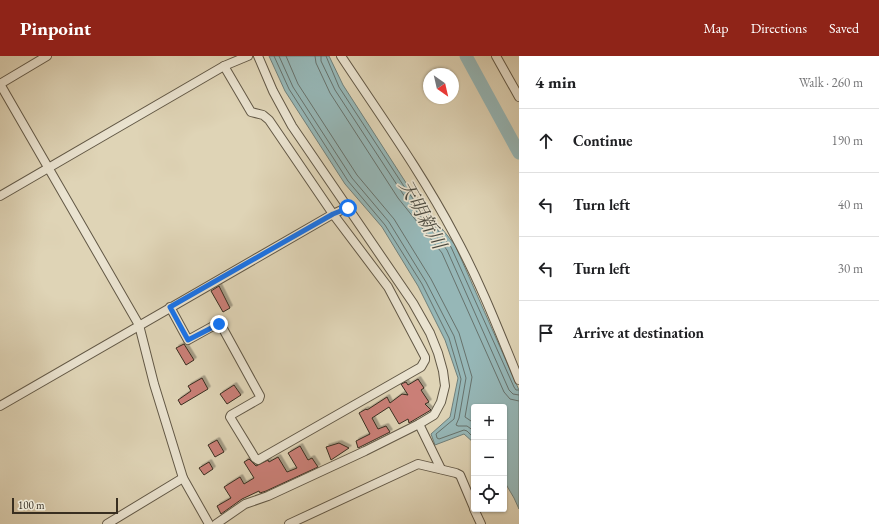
<!DOCTYPE html>
<html lang="en">
<head>
<meta charset="utf-8">
<style>
	body { margin:0; font-family:"EB Garamond","Noto Serif JP",serif; background:#f6f6f6; color:#202124 }
	.controls { position:absolute; right:12px; bottom:12px; display:grid; overflow:hidden; border-radius:4px; box-shadow:0 1px 3px #0004 }
	.controls button { width:36px; height:36px; display:grid; place-items:center; padding:0; border:0; border-bottom:1px solid #e0e0e0; background:#fff; color:#202124; font:20px sans-serif }
	.compass { position:absolute; left:423px; top:12px; width:36px; height:36px; border-radius:50%; background:#fff; box-shadow:0 1px 3px #0004; rotate:146deg }
	.scale { position:absolute; left:12px; bottom:10px; width:106px; box-sizing:border-box; padding-left:4px; border:2px solid #382e20; border-top:0; font-size:11px; line-height:14px; white-space:nowrap; color:#382e20; -webkit-text-stroke:3px #eae3d0; paint-order:stroke }
	.stop { position:absolute; width:12px; height:12px; margin:-9px; border:3px solid #1a73e8; border-radius:50%; background:#fff }
	.stop.end { background:#1a73e8; border-color:#fff; box-shadow:0 1px 4px #0008 }
	.list { margin:0; padding:0; list-style:none }
	h2 { display:flex; justify-content:space-between; align-items:center; height:52px; margin:0; padding:0 16px; font-size:17px }
	h2 small { font-size:13px; font-weight:400; color:#757577 }
	.list li { display:grid; grid-template-columns:26px 1fr auto; gap:12px; align-items:center; box-sizing:border-box; height:64px; padding:0 16px; border-top:1px solid #e0e0e0 }
	.list b { display:block; font-size:15px; white-space:nowrap }
	.list em { font-size:13px; font-style:normal; color:#757577 }
	.icon { flex:none; width:22px; height:22px; fill:none; stroke:currentColor; stroke-width:2; stroke-linecap:round; stroke-linejoin:round }
	.map { position:relative; flex:none; width:519px; height:468px; overflow:hidden }
	header { display:flex; align-items:center; gap:24px; box-sizing:border-box; height:56px; padding:0 20px; background:#8f2418; color:#fff }
	header strong { font-size:19px }
	nav { display:flex; gap:22px; margin-inline-start:auto; font-size:14px }
	main { display:flex }
	aside { flex:1; background:#fff }
	.map>svg:first-child { display:block }
</style>
</head>
<body>
<header>
<strong>Pinpoint</strong>
<nav><a>Map</a><a>Directions</a><a>Saved</a></nav>
</header>
<main>
<div class="map">
<svg width="519" height="468" viewBox="0 0 519 468">
	<defs>
		<filter id="shadow"><feDropShadow dx="2.5" dy="-2.5" stdDeviation="0" flood-color="#0004"/></filter>
	</defs>
	<rect width="100%" height="100%" fill="#dfd4b6"/>
	<filter id="stains"><feTurbulence type="fractalNoise" baseFrequency=".005" numOctaves="4"/><feColorMatrix values="0 0 0 0 .2 0 0 0 0 .09 0 0 0 0 .02 0 0 0 .5 -.17"/></filter>
	<radialGradient id="worn" r=".72"><stop offset=".6" stop-color="#630" stop-opacity="0"/><stop offset="1" stop-color="#630" stop-opacity=".3"/></radialGradient>
	<!-- water -->
	<polygon fill="#96b7b7" stroke="#70807b" points="269,0 329,0 343,29 410,133 455,189 519,334 519,453 514,442 504,425 504,351 474,351 474,387 464,378 435,389 431,378 450,361 458,322 445,284 418,230 382,171 345,128 285,35"/>
	<g fill="none" stroke-linecap="round" stroke-linejoin="round">
		<!-- shore -->
		<g stroke="#67726c" stroke-width="1">
			<polyline points="274,0 289,33 348,125 385,169 422,228 449,282 461,323 454,363 436,378 437,382 439,383 464,374 467,375 474,382"/>
			<polyline points="279,0 293,31 352,122 389,166 426,226 454,280 466,322 459,362 456,369 458,370 467,370 474,375"/>
			<polyline points="286,0 298,28 357,119 394,163 431,223 459,277 472,321 465,361 474,367"/>
			<polyline points="315,0 316,7 330,37 398,142 442,197 504,336 510,343 519,345"/>
			<polyline points="321,0 321,5 335,34 403,138 447,194 509,334 513,338 519,339"/>
			<polyline points="326,0 339,31 407,135 451,191 514,331 516,334 519,334"/>
		</g>
		<!-- river -->
		<polyline stroke="#96b7b7" stroke-width="13" points="466,0 519,97"/>
	</g>
	<!-- building -->
	<g fill="#ca7f77" stroke="#382e20" filter="url(#shadow)">
		<polygon points="219,230 230,252 223,256 211,235"/>
		<polygon points="184,288 194,304 186,309 176,292"/>
		<polygon points="202,322 208,333 181,349 178,344 191,335 188,330"/>
		<polygon points="418,323 424,332 421,334 429,346 425,348 431,354 409,367 408,363 399,368 389,351 372,362 378,373 386,370 390,376 358,392 356,385 370,378 359,357 366,353 367,354 387,341 390,347 402,338 408,339 401,328 406,326 408,329"/>
		<polygon points="234,329 241,339 227,348 220,338"/>
		<polygon points="217,384 224,396 215,401 208,389"/>
		<polygon points="339,387 349,392 331,404 326,391"/>
		<polygon points="300,390 308,404 312,402 318,411 266,435 260,437 259,435 242,443 221,458 217,450 231,442 224,431 240,421 244,428 254,422 244,406 249,403 256,410 268,404 269,406 278,401 287,416 297,412 288,397"/>
		<polygon points="209,406 213,413 204,419 199,412"/>
	</g>
	<g fill="none" stroke-linecap="round" stroke-linejoin="round">
		<defs>
			<g id="minor">
				<path d="M 341,0 C 380,59 422,117 455,180 C 480,226 499,275 519,324"/>
				<polyline points="496,0 519,41"/>
				<polyline points="0,28 139,269 154,328 183,422 209,468"/>
				<polyline points="0,28 47,0"/>
				<polyline points="0,140 224,10 248,0"/>
				<polyline points="170,251 188,284 215,269 221,269 260,340 259,343 231,359 230,361 255,402 258,404 421,311 425,304 425,301 388,231 333,158 269,64 263,59 251,56 224,10"/>
				<polyline points="0,350 333,158 348,151"/>
				<polyline points="419,368 441,413"/>
				<polyline points="474,453 481,468"/>
				<polyline points="107,468 183,422"/>
				<polyline points="216,468 245,448 268,440 365,395 419,368 434,359 441,346 445,330 443,315 438,297 430,277 413,247 292,70 273,35 258,0"/>
				<polyline points="289,468 418,408 456,417 460,419 474,452"/>
			</g>
		</defs>
		<!-- minor casing -->
		<use href="#minor" stroke="#625846" stroke-width="10"/>
		<!-- minor -->
		<use href="#minor" stroke="#eae3d0" stroke-width="8"/>
	</g>
	<g fill="none" stroke-linecap="round" stroke-linejoin="round">
		<!-- route -->
		<polyline stroke="#1a73e8" stroke-width="5" points="219,268 188,284 170,251 333,158 348,152"/>
	</g>
	<g text-anchor="middle" stroke-width="3.5" stroke-linejoin="round" paint-order="stroke">
		<!-- water labels -->
		<g font-size="19" font-style="italic" fill="#4b493e" stroke="#eae3d0">
			<text transform="translate(423 158) rotate(61)" y="7">天明新川</text>
		</g>
	</g>
	<rect width="100%" height="100%" filter="url(#stains)"/>
	<rect width="100%" height="100%" fill="url(#worn)"/>
</svg>
<div class="controls">
<button>+</button>
<button>−</button>
<button><svg class="icon" aria-label="locate" viewBox="0 0 24 24"><circle cx="12" cy="12" r="6"/><path d="M12 2v4M12 18v4M2 12h4M18 12h4"/></svg></button>
</div>
<svg class="compass" viewBox="-18 -18 36 36"><path d="M0-13l5 13h-10z" fill="#e53935"/><path d="M0 13l5-13h-10z" fill="#757577"/></svg>
<div class="scale">100 m</div>
<div class="stop" style="left:348px;top:152px"></div>
<div class="stop end" style="left:219px;top:268px"></div>
</div>
<aside>
<h2>4 min<small>Walk · 260 m</small></h2>
<ul class="list">
<li><svg class="icon" aria-label="ahead" viewBox="0 0 24 24"><path d="M12 20V5M6 11l6-6 6 6"/></svg><div><b>Continue</b></div><em>190 m</em></li>
<li><svg class="icon" aria-label="left" viewBox="0 0 24 24"><path d="M17 20v-9H6M10 6l-5 5 5 5"/></svg><div><b>Turn left</b></div><em>40 m</em></li>
<li><svg class="icon" aria-label="left" viewBox="0 0 24 24"><path d="M17 20v-9H6M10 6l-5 5 5 5"/></svg><div><b>Turn left</b></div><em>30 m</em></li>
<li><svg class="icon" aria-label="arrive" viewBox="0 0 24 24"><path d="M6 21V4h12l-3 4 3 4H6"/></svg><div><b>Arrive at destination</b></div></li>
</ul>
</aside>
</main>
</body>
</html>
